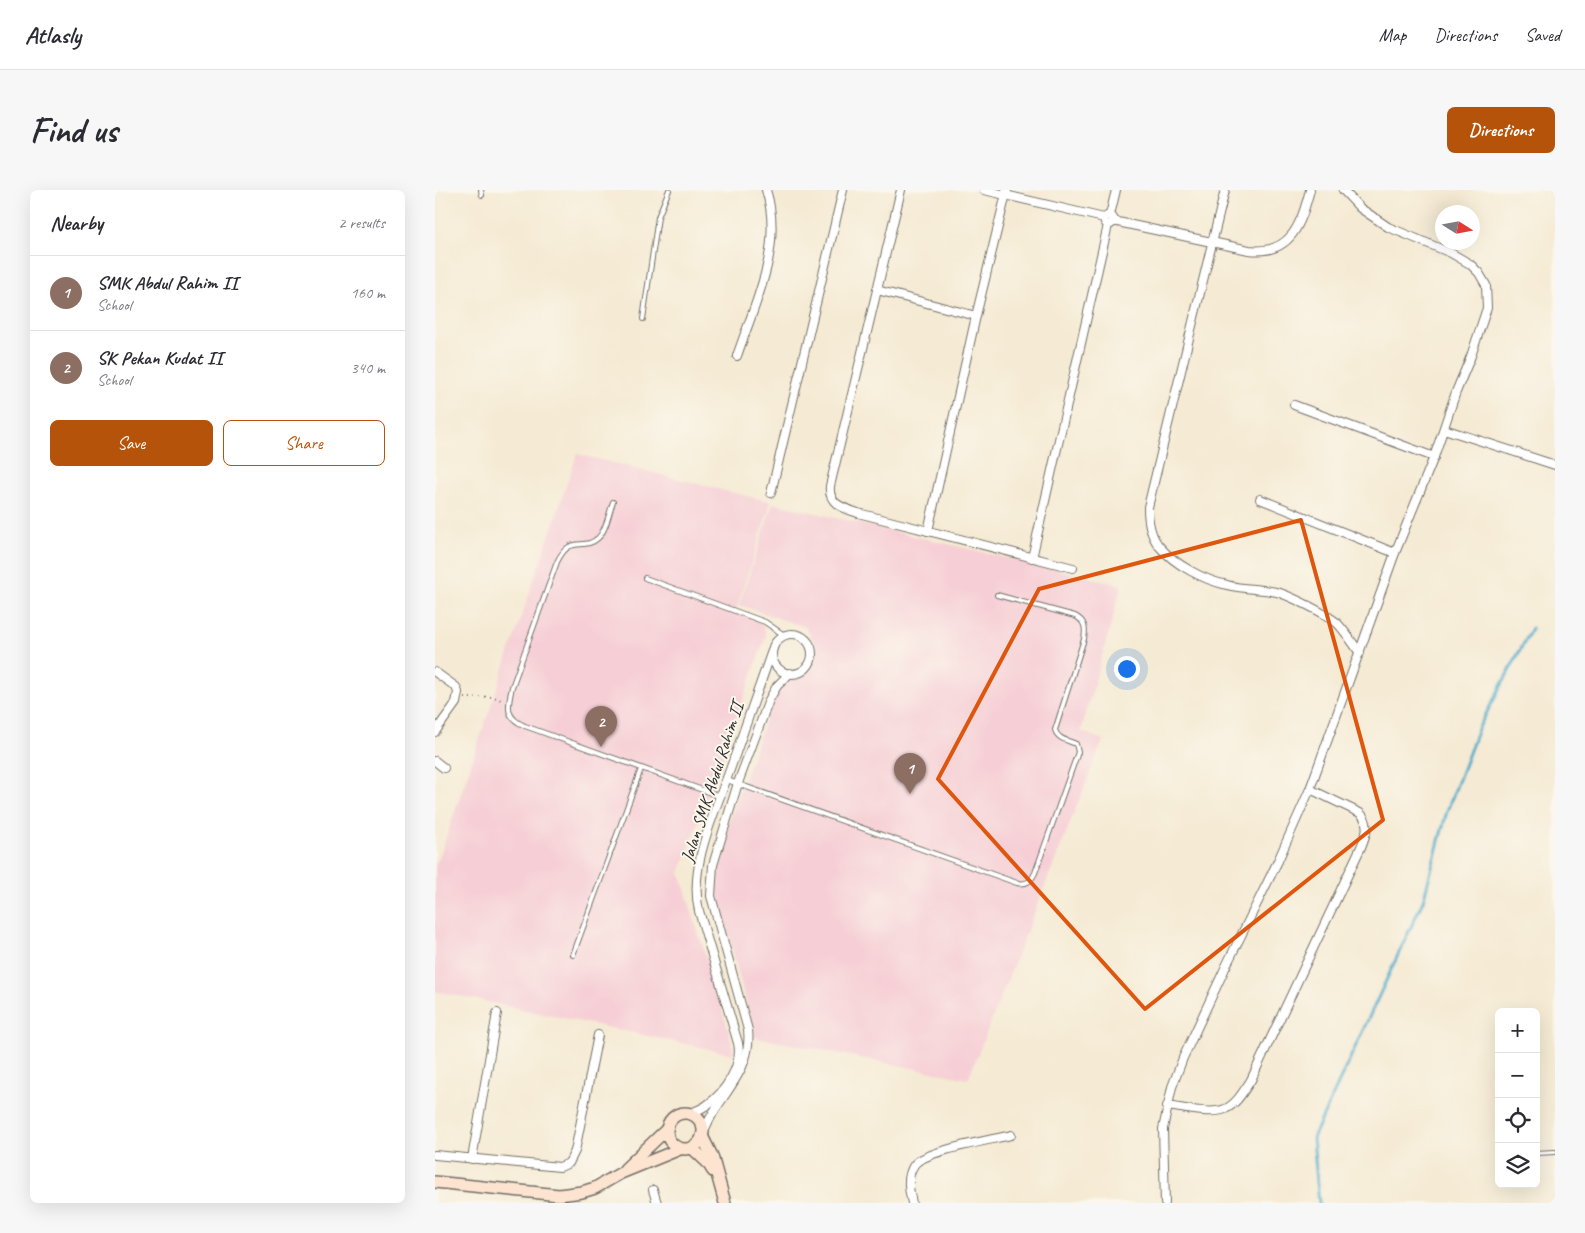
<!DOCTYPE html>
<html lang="en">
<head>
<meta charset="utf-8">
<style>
	body { margin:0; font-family:Caveat,sans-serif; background:#f7f7f7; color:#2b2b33 }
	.controls { position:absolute; right:15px; bottom:15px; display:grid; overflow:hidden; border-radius:8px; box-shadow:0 5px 20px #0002 }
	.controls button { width:45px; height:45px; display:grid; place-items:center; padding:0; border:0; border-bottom:1px solid #e1e1e2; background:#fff; color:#2b2b33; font:25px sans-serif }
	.compass { position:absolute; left:1000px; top:15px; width:45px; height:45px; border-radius:50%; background:#fff; box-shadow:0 5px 20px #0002; rotate:101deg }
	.you { position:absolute; left:691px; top:478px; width:18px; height:18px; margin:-12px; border:4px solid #fff; border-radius:50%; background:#1a73e8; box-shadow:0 0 0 8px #1a73e833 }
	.badge { display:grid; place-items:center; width:32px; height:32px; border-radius:50%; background:#b45309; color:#fff; font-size:16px; font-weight:700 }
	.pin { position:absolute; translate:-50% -41px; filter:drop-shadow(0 1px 2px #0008) }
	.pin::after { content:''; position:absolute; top:26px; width:18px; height:15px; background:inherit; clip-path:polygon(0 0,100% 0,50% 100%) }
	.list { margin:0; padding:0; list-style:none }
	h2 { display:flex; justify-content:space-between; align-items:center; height:65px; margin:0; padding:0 20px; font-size:21px }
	h2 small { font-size:16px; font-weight:400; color:#7c7c81 }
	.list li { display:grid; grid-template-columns:32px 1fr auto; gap:15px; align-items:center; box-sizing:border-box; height:75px; padding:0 20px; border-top:1px solid #e1e1e2 }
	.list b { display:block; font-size:19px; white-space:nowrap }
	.list p { margin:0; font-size:16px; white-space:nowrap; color:#7c7c81 }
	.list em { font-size:16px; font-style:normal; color:#7c7c81 }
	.actions { display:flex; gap:10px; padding:15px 20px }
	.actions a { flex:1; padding:11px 0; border:1px solid #b45309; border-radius:8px; text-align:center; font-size:18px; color:#b45309 }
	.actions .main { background:#b45309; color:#fff }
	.icon { flex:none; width:28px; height:28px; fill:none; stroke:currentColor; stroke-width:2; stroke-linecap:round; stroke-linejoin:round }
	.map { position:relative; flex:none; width:1120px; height:1013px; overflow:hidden; border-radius:8px }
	header { display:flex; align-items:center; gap:30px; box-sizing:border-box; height:70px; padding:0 25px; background:#fff; border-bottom:1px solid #e1e1e2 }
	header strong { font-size:24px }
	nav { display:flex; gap:28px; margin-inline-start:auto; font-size:18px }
	.intro { display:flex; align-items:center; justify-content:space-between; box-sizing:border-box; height:120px; padding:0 30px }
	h1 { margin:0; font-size:35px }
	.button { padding:12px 22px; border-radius:8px; background:#b45309; color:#fff; font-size:18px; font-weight:700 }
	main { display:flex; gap:30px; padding:0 30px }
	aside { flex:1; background:#fff; border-radius:8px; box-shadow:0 5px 20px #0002 }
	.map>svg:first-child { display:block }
</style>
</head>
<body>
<header>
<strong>Atlasly</strong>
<nav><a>Map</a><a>Directions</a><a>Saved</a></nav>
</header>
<div class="intro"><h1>Find us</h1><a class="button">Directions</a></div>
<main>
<aside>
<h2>Nearby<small>2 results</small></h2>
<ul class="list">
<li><span class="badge" style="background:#8d6e63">1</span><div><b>SMK Abdul Rahim II</b><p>School</p></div><em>160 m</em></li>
<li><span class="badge" style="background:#8d6e63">2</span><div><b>SK Pekan Kudat II</b><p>School</p></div><em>340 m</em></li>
</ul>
<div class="actions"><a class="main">Save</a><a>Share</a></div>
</aside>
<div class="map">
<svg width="1120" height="1013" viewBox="0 0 1120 1013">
	<rect width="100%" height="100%" fill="#fbf7ec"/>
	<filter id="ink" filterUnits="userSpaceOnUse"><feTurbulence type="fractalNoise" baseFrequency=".02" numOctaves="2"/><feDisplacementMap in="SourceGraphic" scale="10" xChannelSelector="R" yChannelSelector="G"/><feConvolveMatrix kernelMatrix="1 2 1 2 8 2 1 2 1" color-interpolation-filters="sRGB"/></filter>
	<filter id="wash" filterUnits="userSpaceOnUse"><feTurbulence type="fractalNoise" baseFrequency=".0096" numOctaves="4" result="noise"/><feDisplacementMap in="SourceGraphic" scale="20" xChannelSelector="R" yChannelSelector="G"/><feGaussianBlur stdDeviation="1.12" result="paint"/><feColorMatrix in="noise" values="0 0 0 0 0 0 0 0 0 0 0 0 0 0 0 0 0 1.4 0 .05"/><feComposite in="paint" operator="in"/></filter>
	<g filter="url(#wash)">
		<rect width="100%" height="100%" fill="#f5ead3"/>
		<!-- built -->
		<g fill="#f6cfd6">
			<polygon points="142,264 336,312 300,423 327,432 331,446 245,683 298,856 298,864 0,801 0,675 4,668"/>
			<polygon points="338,313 687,395 646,541 668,550 533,889 320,847 280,693 285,657 342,497 376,479 381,456 370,437 304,415"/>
		</g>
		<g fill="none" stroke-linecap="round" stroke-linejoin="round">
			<!-- stream -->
			<polyline stroke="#4caccb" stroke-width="3" points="884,1013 878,948 988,711 1012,621 1043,539 1097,438"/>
		</g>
	</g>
	<g filter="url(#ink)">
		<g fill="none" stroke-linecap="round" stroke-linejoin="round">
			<defs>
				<g id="lane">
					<polyline points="46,0 47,5"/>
					<polyline points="208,129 223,27 234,0"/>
					<path d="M 178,312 C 174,323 171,341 163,348 C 148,362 136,343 122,372 L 77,497 C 73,516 69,527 90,536 L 284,606"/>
					<polyline points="210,388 330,432 349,445"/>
					<path d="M 292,590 L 582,693 C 592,695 596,691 600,683 L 643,562 L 641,554 C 633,550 623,550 620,540 L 649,449 C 651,438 650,431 640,426 L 562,405"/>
					<polyline points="138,765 206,579"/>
					<polyline points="1101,963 1120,962"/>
					<polyline points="1095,994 1095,995"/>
				</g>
				<g id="street">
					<path d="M 466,0 L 395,296 C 393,314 408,318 423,323 L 638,378"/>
					<polyline points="549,0 669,28"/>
					<path d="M 790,0 L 713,317 C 713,330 715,345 724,356 C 740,375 769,390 792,395 C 810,400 828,398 845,403 C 859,408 892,424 902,433 C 911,442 918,454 925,463"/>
					<polyline points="675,25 681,0"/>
					<circle cx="674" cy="30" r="4.5"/>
					<path d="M 678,31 L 814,60 C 857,65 866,33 875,0"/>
					<polyline points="442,100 541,126"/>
					<path d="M 302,166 C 320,113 349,56 331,0"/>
					<polyline points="859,215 999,267"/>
					<polyline points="1009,239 1120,275"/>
					<polyline points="336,303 408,0"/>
					<polyline points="825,309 960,363"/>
					<polyline points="493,341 541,126 572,0"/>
					<polyline points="597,368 673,35"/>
					<circle cx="357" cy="464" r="20"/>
					<polyline points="0,482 21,497 23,502 21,513 0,542"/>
					<polyline points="0,571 9,578"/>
					<path d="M 732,916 C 747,918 776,925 790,919 C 802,914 809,900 816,890 L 926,657 C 931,645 936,633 925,623 L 875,599"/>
					<path d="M 254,924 C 260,921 267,919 272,915 C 290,903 308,875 303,853 L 264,721 C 253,675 282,618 297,574 C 311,535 325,495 339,455"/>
					<path d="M 267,944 C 271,937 274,930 278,923 C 295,896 317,874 313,840 L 276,706 L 278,675 L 303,593 L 334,510 L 342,496 L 355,483"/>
					<polyline points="0,965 125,977 134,973 140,961 163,845"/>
					<polyline points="37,969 62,823"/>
					<polyline points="218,1000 222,1013"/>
					<path d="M 477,1013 C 474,1000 471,987 479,975 C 488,961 557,950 576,945"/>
					<polyline points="730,1013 728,939 737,897 748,868 792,774 842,673 875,599 960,363 999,267 1021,202 1036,166 1052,118 1051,95 1044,83 1035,74 1016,63 953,37 925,18 908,0"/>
				</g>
				<g id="secondary">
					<circle cx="250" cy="941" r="18"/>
					<polyline points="267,946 277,966 290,1013"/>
					<polyline points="257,958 273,973 278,981"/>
					<polyline points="190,979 232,939"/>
					<polyline points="0,992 124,1005 147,1002 160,998 186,983 245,959"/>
				</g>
			</defs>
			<!-- lane casing -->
			<use href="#lane" stroke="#726e66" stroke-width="6"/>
			<!-- street casing -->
			<use href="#street" stroke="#726e66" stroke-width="10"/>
			<!-- secondary casing -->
			<use href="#secondary" stroke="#726e66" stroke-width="14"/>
			<!-- path -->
			<path stroke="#726e66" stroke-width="2" stroke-dasharray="1 4" stroke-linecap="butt" d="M 30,508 C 42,509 57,503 67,511"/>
			<!-- lane -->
			<use href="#lane" stroke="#fff" stroke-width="4"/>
			<!-- street -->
			<use href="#street" stroke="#fff" stroke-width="8"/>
			<!-- secondary -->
			<use href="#secondary" stroke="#fde4d1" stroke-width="11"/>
		</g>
	</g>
	<!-- marked area -->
	<path fill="none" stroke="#df570e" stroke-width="4" stroke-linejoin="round" d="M 866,330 L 948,630 L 710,819 L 503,589 L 604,399 Z"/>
	<g text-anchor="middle" stroke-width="4" stroke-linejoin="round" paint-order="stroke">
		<!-- street labels -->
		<g font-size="18" fill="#2b2b2b" stroke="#fbf7ec">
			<text transform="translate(277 592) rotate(-72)" y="6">Jalan SMK Abdul Rahim II</text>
		</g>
	</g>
</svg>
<div class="controls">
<button>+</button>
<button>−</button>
<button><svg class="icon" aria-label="locate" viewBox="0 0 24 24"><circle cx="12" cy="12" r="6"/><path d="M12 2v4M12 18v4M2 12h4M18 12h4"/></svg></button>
<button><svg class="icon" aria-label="layers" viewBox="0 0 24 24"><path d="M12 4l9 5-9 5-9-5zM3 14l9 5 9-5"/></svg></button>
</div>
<svg class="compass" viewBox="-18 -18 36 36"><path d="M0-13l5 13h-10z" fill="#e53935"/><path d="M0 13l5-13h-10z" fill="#7c7c81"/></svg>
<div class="you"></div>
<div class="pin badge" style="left:475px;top:604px;background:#8d6e63">1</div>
<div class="pin badge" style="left:166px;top:557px;background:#8d6e63">2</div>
</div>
</main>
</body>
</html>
